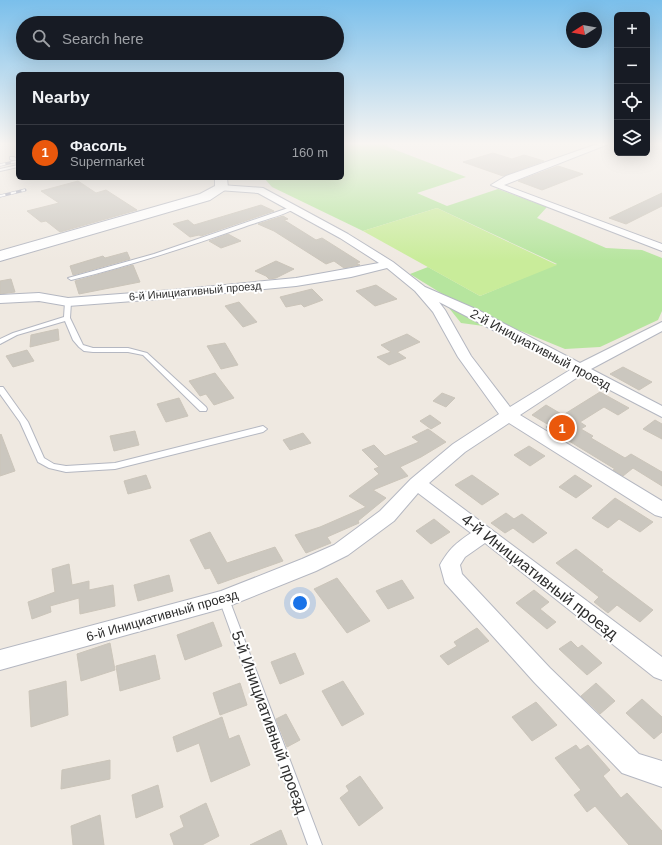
<!DOCTYPE html>
<html lang="en">
<head>
<meta charset="utf-8">
<style>
	body { margin:0; font-family:Arial,sans-serif; background:#242831; color:#f1f3f6 }
	.controls { position:absolute; right:12px; top:12px; display:grid; overflow:hidden; border-radius:6px; box-shadow:0 4px 16px #0002 }
	.controls button { width:36px; height:36px; display:grid; place-items:center; padding:0; border:0; border-bottom:1px solid #363941; background:#171b24; color:#f1f3f6; font:20px sans-serif }
	.compass { position:absolute; left:566px; top:12px; width:36px; height:36px; border-radius:50%; background:#171b24; box-shadow:0 4px 16px #0002; rotate:259deg }
	.you { position:absolute; left:300px; top:603px; width:14px; height:14px; margin:-10px; border:3px solid #fff; border-radius:50%; background:#1a73e8; box-shadow:0 0 0 6px #1a73e833 }
	.badge { display:grid; place-items:center; width:26px; height:26px; border-radius:50%; background:#ea580c; color:#fff; font-size:13px; font-weight:700 }
	.pin { position:absolute; translate:-50% -50%; border:2px solid #fff; box-shadow:0 1px 4px #0006 }
	.list { margin:0; padding:0; list-style:none }
	h2 { display:flex; justify-content:space-between; align-items:center; height:52px; margin:0; padding:0 16px; font-size:17px }
	h2 small { font-size:13px; font-weight:400; color:#9ea1a6 }
	.list li { display:grid; grid-template-columns:26px 1fr auto; gap:12px; align-items:center; box-sizing:border-box; height:56px; padding:0 16px; border-top:1px solid #363941 }
	.list b { display:block; font-size:15px; white-space:nowrap }
	.list p { margin:0; font-size:13px; white-space:nowrap; color:#9ea1a6 }
	.list em { font-size:13px; font-style:normal; color:#9ea1a6 }
	.icon { flex:none; width:22px; height:22px; fill:none; stroke:currentColor; stroke-width:2; stroke-linecap:round; stroke-linejoin:round }
	.map { position:relative; flex:none; width:662px; height:845px; overflow:hidden }
	.search { position:absolute; background:#171b24; box-shadow:0 4px 16px #0002; left:16px; top:16px; width:328px; height:44px; display:flex; align-items:center; gap:10px; box-sizing:border-box; padding:0 14px; border-radius:22px; color:#9ea1a6; font-size:15px }
	.panel { position:absolute; background:#171b24; box-shadow:0 4px 16px #0002; left:16px; top:72px; width:328px; height:108px; border-radius:6px }
	.map>svg:first-child { display:block }
</style>
</head>
<body>
<div class="map">
<svg width="662" height="845" viewBox="0 0 662 845">
	<rect width="100%" height="100%" fill="#efe9e1"/>
	<!-- green -->
	<polygon fill="#b6e59e" points="342,143 387,143 388,147 466,177 417,193 447,206 498,189 547,207 537,218 606,248 642,250 662,258 662,311 658,320 600,347 565,349 521,331 461,323 449,308 457,303 410,274 428,267 480,296 557,264 437,208 363,231 272,187 264,178 342,178"/>
	<!-- pitch -->
	<polygon fill="#c9ec9a" points="437,208 557,265 480,296 363,231"/>
	<!-- building -->
	<g fill="#cbc7bf" stroke="#cbc5ba">
		<polygon points="493,153 512,159 524,155 544,161 503,176 463,162"/>
		<polygon points="558,166 583,174 542,190 518,181"/>
		<polygon points="78,181 96,193 106,190 137,210 60,232 46,221 41,222 27,211 59,203 41,191"/>
		<polygon points="662,193 662,206 626,224 609,218"/>
		<polygon points="261,205 274,211 201,236 199,235 190,237 173,224 188,220 194,225"/>
		<polygon points="283,216 288,219 284,220 316,240 322,238 360,262 356,263 360,265 344,268 334,261 326,264 274,231 258,224"/>
		<polygon points="228,234 241,241 221,248 209,241"/>
		<polygon points="127,252 130,259 73,275 70,266 103,256 105,258"/>
		<polygon points="276,261 294,269 276,278 269,279 266,276 255,271"/>
		<polygon points="133,265 140,282 79,294 75,281"/>
		<polygon points="11,279 15,292 0,294 0,281"/>
		<polygon points="376,285 397,299 375,306 356,291"/>
		<polygon points="312,289 323,300 304,307 301,304 286,307 280,297"/>
		<polygon points="239,302 257,322 243,327 225,306"/>
		<polygon points="58,329 59,340 30,347 31,335"/>
		<polygon points="407,334 420,342 397,352 406,358 389,365 377,357 391,352 381,345"/>
		<polygon points="225,343 238,365 221,369 207,346"/>
		<polygon points="27,350 34,361 13,367 6,356"/>
		<polygon points="623,367 652,382 639,390 610,374"/>
		<polygon points="215,373 234,398 214,405 206,394 200,396 189,381"/>
		<polygon points="600,392 629,408 618,415 604,407 580,422 586,426 581,429 593,436 591,438 625,458 631,454 662,472 662,486 633,468 623,476 613,470 615,469 546,427 549,425 532,415 546,405 563,415"/>
		<polygon points="442,393 455,398 446,407 433,401"/>
		<polygon points="179,398 188,416 166,422 157,404"/>
		<polygon points="430,415 441,423 431,429 420,421"/>
		<polygon points="655,420 662,424 662,439 643,429"/>
		<polygon points="428,429 446,442 421,457 400,467 408,476 373,490 386,498 358,521 359,523 327,537 331,543 306,553 295,535 320,527 366,507 349,496 379,474 374,469 379,467 362,450 374,445 385,456 419,442 412,437"/>
		<polygon points="135,431 139,445 114,451 110,436"/>
		<polygon points="303,433 311,443 290,450 283,440"/>
		<polygon points="1,434 15,471 0,476 0,435"/>
		<polygon points="529,446 545,456 530,466 514,455"/>
		<polygon points="146,475 151,488 128,494 124,481"/>
		<polygon points="472,475 499,494 482,505 455,485"/>
		<polygon points="575,475 592,486 576,498 559,487"/>
		<polygon points="615,498 653,522 640,532 619,519 608,528 592,518"/>
		<polygon points="506,513 514,519 522,514 547,533 533,543 513,528 505,533 491,523"/>
		<polygon points="434,519 450,532 431,544 416,531"/>
		<polygon points="210,532 227,563 275,547 283,561 218,584 210,568 205,569 190,540"/>
		<polygon points="576,549 603,570 601,571 653,610 640,622 617,605 608,613 594,602 599,597 556,563"/>
		<polygon points="69,564 72,585 89,581 89,590 113,585 115,606 80,614 79,598 50,606 51,612 32,619 28,602 55,592 52,569"/>
		<polygon points="169,575 173,591 138,601 134,585"/>
		<polygon points="337,578 370,621 347,633 314,589"/>
		<polygon points="402,580 414,598 388,609 376,591"/>
		<polygon points="534,590 549,602 540,609 556,622 547,629 516,603"/>
		<polygon points="213,622 222,646 185,660 177,635"/>
		<polygon points="477,628 489,641 448,665 440,656 457,646 454,642"/>
		<polygon points="571,641 578,648 582,645 602,663 587,675 559,649"/>
		<polygon points="110,643 115,670 81,681 77,654"/>
		<polygon points="295,653 304,674 280,684 271,662"/>
		<polygon points="155,655 160,679 120,691 116,666"/>
		<polygon points="66,681 68,715 31,727 29,691"/>
		<polygon points="343,681 364,714 342,726 322,691"/>
		<polygon points="240,683 247,705 220,715 213,693"/>
		<polygon points="596,683 615,701 600,714 581,696"/>
		<polygon points="642,699 662,717 662,732 654,739 626,713"/>
		<polygon points="536,702 557,725 532,741 512,717"/>
		<polygon points="286,714 300,740 287,747 276,719"/>
		<polygon points="222,717 229,739 239,735 250,765 211,782 199,743 177,752 173,737"/>
		<polygon points="576,745 580,750 588,745 610,770 603,776 621,798 627,793 662,831 662,845 629,845 595,806 587,812 574,795 581,790 555,758"/>
		<polygon points="110,760 110,779 61,789 62,770"/>
		<polygon points="360,776 383,808 359,826 340,798 349,791 346,786"/>
		<polygon points="158,785 163,807 136,818 132,795"/>
		<polygon points="206,803 219,836 202,845 174,845 170,834 184,827 180,816"/>
		<polygon points="100,815 104,845 73,845 71,826"/>
		<polygon points="281,830 287,845 250,845"/>
	</g>
	<g fill="none" stroke-linecap="round" stroke-linejoin="round">
		<defs>
			<g id="lane">
				<polygon points="10,157 14,157 18,160 18,163 10,159"/>
				<polygon points="18,165 18,167 0,171 0,169"/>
				<path d="M 291,207 L 296,208 C 285,215 257,222 244,227 C 187,247 130,266 71,280 L 68,278 L 154,254 Z"/>
				<polygon points="68,300 71,302 70,318 83,345 93,348 128,348 147,353 206,407 207,409 206,411 200,411 143,355 128,352 93,352 84,351 79,347 73,340 65,321 17,335 0,344 0,339 13,333 64,317 65,302"/>
				<polygon points="0,387 3,387 28,422 44,458 54,464 66,466 115,463 263,426 267,429 263,432 115,469 66,472 49,468 38,462 20,422 0,394"/>
				<polygon points="224,595 228,596 229,599 322,845 308,845 219,599 220,596"/>
			</g>
			<g id="street">
				<polygon points="600,143 611,143 504,185 662,244 662,251 491,185 506,176"/>
				<path d="M 221,185 L 263,188 L 348,234 L 393,262 L 425,287 L 478,310 L 580,363 L 662,322 L 662,331 L 591,369 L 662,406 L 662,417 L 581,375 L 520,415 L 662,501 L 662,517 L 655,515 L 509,423 L 465,452 L 429,483 L 662,657 L 662,680 L 654,677 L 485,543 L 465,557 L 460,565 L 462,574 L 550,668 L 639,754 L 662,761 L 662,787 L 622,773 L 534,682 L 445,583 L 440,565 C 449,549 456,543 471,533 L 418,493 L 394,521 L 348,555 L 316,571 L 224,608 L 0,670 L 0,650 L 221,591 L 302,559 L 334,545 L 380,511 L 411,479 L 453,444 L 499,414 L 458,357 L 433,312 L 415,291 L 387,268 L 351,277 L 296,286 L 173,298 L 68,306 L 39,301 L 0,303 L 0,295 L 39,293 L 68,298 L 173,290 L 296,278 L 379,263 L 340,238 L 258,193 L 218,190 L 218,186 ZM 439,302 L 570,370 L 510,407 L 471,356 L 445,310 Z"/>
			</g>
			<polygon id="secondary" points="215,178 227,178 228,188 210,200 0,261 0,251 200,194 215,186"/>
		</defs>
		<!-- lane casing -->
		<use href="#lane" stroke="#b4b7c1" stroke-width="2"/>
		<!-- street casing -->
		<use href="#street" stroke="#b4b7c1" stroke-width="2"/>
		<!-- secondary casing -->
		<use href="#secondary" stroke="#b4b7c1" stroke-width="2"/>
		<!-- lane -->
		<use href="#lane" fill="#fff" fill-rule="evenodd"/>
		<!-- street -->
		<use href="#street" fill="#fff" fill-rule="evenodd"/>
		<!-- secondary -->
		<use href="#secondary" fill="#fff" fill-rule="evenodd"/>
		<defs>
			<g id="rail">
				<polyline points="0,165 18,161"/>
				<polyline points="0,196 25,190"/>
			</g>
		</defs>
		<!-- rail casing -->
		<use href="#rail" stroke="#a3a6b8" stroke-width="3"/>
		<!-- rail -->
		<use href="#rail" stroke="#fff" stroke-width="2" stroke-dasharray="5.5" stroke-linecap="butt"/>
	</g>
	<!-- sky -->
	<linearGradient id="sky" x2="0" y2="1"><stop stop-color="#7abfeb"/><stop offset="0.55" stop-color="#f8f5f2"/><stop offset="1" stop-color="#f8f5f2" stop-opacity="0"/></linearGradient>
	<rect width="662" height="261" fill="url(#sky)"/>
	<g text-anchor="middle" stroke-width="4" stroke-linejoin="round" paint-order="stroke">
		<!-- far-street labels -->
		<g font-size="11" fill="#2e2e2e" stroke="#fff">
			<text transform="translate(195 291) rotate(-5)" y="4">6-й Инициативный проезд</text>
		</g>
		<!-- street labels -->
		<g font-size="13" fill="#2e2e2e" stroke="#fff">
			<text transform="translate(541 349) rotate(28)" y="5">2-й Инициативный проезд</text>
			<text transform="translate(162 615) rotate(-16)" y="5">6-й Инициативный проезд</text>
		</g>
		<!-- near-street labels -->
		<g font-size="16" fill="#2e2e2e" stroke="#fff">
			<text transform="translate(540 576) rotate(38)" y="6">4-й Инициативный проезд</text>
			<text transform="translate(270 722) rotate(70)" y="6">5-й Инициативный проезд</text>
		</g>
	</g>
</svg>
<div class="controls">
<button>+</button>
<button>−</button>
<button><svg class="icon" aria-label="locate" viewBox="0 0 24 24"><circle cx="12" cy="12" r="6"/><path d="M12 2v4M12 18v4M2 12h4M18 12h4"/></svg></button>
<button><svg class="icon" aria-label="layers" viewBox="0 0 24 24"><path d="M12 4l9 5-9 5-9-5zM3 14l9 5 9-5"/></svg></button>
</div>
<svg class="compass" viewBox="-18 -18 36 36"><path d="M0-13l5 13h-10z" fill="#e53935"/><path d="M0 13l5-13h-10z" fill="#9ea1a6"/></svg>
<div class="you"></div>
<div class="pin badge" style="left:562px;top:428px">1</div>
<div class="search"><svg class="icon" aria-label="search" viewBox="0 0 24 24"><circle cx="10" cy="10" r="6"/><path d="M15 15l6 6"/></svg>Search here</div>
<section class="panel">
<h2>Nearby<small></small></h2>
<ul class="list">
<li><span class="badge">1</span><div><b>Фасоль</b><p>Supermarket</p></div><em>160 m</em></li>
</ul>
</section>
</div>
</body>
</html>
